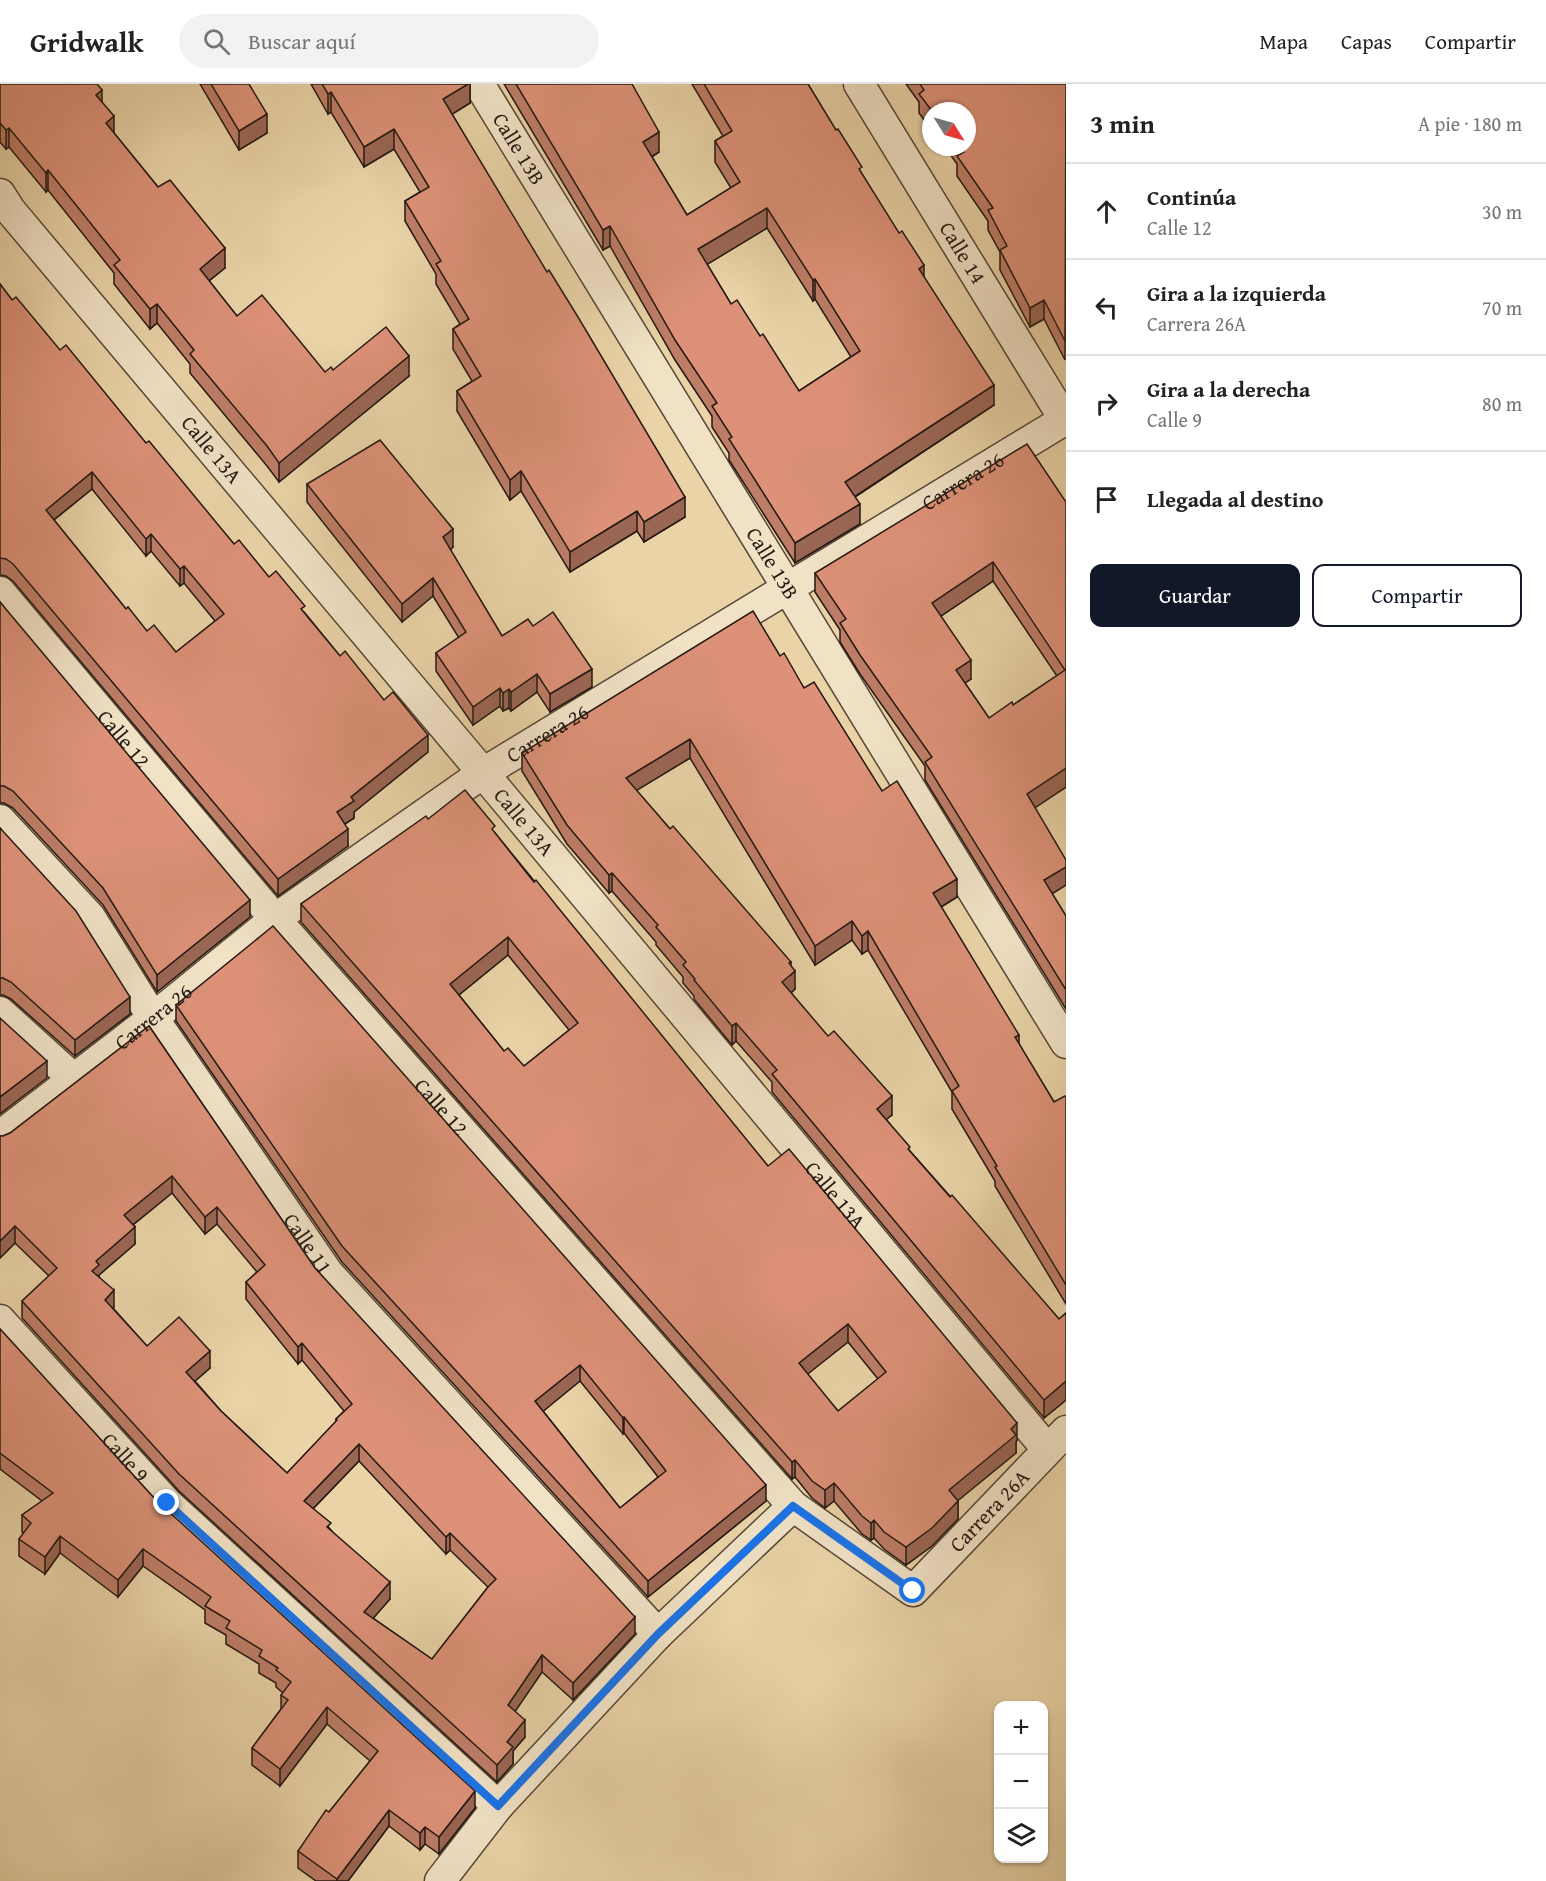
<!DOCTYPE html>
<html lang="es">
<head>
<meta charset="utf-8">
<style>
	body { margin:0; font-family:"Gentium Book Plus",serif; background:#f2f2f2; color:#222 }
	.controls { position:absolute; right:18px; bottom:18px; display:grid; overflow:hidden; border-radius:12px; box-shadow:0 2px 4px #0004 }
	.controls button { width:54px; height:54px; display:grid; place-items:center; padding:0; border:0; border-bottom:2px solid #e0e0e0; background:#fff; color:#222; font:30px sans-serif }
	.compass { position:absolute; left:922px; top:18px; width:54px; height:54px; border-radius:50%; background:#fff; box-shadow:0 2px 4px #0004; rotate:127deg }
	.stop { position:absolute; width:18px; height:18px; margin:-14px; border:4px solid #1a73e8; border-radius:50%; background:#fff }
	.stop.end { background:#1a73e8; border-color:#fff; box-shadow:0 2px 6px #0008 }
	.list { margin:0; padding:0; list-style:none }
	h2 { display:flex; justify-content:space-between; align-items:center; height:78px; margin:0; padding:0 24px; font-size:26px }
	h2 small { font-size:20px; font-weight:400; color:#767676 }
	.list li { display:grid; grid-template-columns:39px 1fr auto; gap:18px; align-items:center; box-sizing:border-box; height:96px; padding:0 24px; border-top:2px solid #e0e0e0 }
	.list b { display:block; font-size:22px; white-space:nowrap }
	.list p { margin:0; font-size:20px; white-space:nowrap; color:#767676 }
	.list em { font-size:20px; font-style:normal; color:#767676 }
	.actions { display:flex; gap:12px; padding:18px 24px }
	.actions a { flex:1; padding:14px 0; border:2px solid #111827; border-radius:12px; text-align:center; font-size:21px; color:#111827 }
	.actions .main { background:#111827; color:#fff }
	.icon { flex:none; width:33px; height:33px; fill:none; stroke:currentColor; stroke-width:2; stroke-linecap:round; stroke-linejoin:round }
	.map { position:relative; flex:none; width:1066px; height:1797px; overflow:hidden }
	header { display:flex; align-items:center; gap:36px; box-sizing:border-box; height:84px; padding:0 30px; background:#fff; border-bottom:2px solid #e0e0e0 }
	header strong { font-size:28px }
	nav { display:flex; gap:33px; margin-inline-start:auto; font-size:21px }
	.search { width:420px; height:54px; background:#f2f2f2; display:flex; align-items:center; gap:15px; box-sizing:border-box; padding:0 21px; border-radius:33px; color:#767676; font-size:22px }
	main { display:flex }
	aside { flex:1; background:#fff }
	.map>svg:first-child { display:block }
</style>
</head>
<body>
<header>
<strong>Gridwalk</strong>
<div class="search"><svg class="icon" aria-label="search" viewBox="0 0 24 24"><circle cx="10" cy="10" r="6"/><path d="M15 15l6 6"/></svg>Buscar aquí</div>
<nav><a>Mapa</a><a>Capas</a><a>Compartir</a></nav>
</header>
<main>
<div class="map">
<svg width="1066" height="1797" viewBox="0 0 1066 1797">
	<rect width="100%" height="100%" fill="#e9d3a7"/>
	<filter id="stains"><feTurbulence type="fractalNoise" baseFrequency=".00333" numOctaves="4"/><feColorMatrix values="0 0 0 0 .2 0 0 0 0 .09 0 0 0 0 .02 0 0 0 .5 -.17"/></filter>
	<radialGradient id="worn" r=".72"><stop offset=".6" stop-color="#630" stop-opacity="0"/><stop offset="1" stop-color="#630" stop-opacity=".3"/></radialGradient>
	<g fill="none" stroke-linecap="round" stroke-linejoin="round">
		<defs>
			<g id="minor">
				<path id="s1" d="M 479,0 L 1066,959"/>
				<path id="s2" d="M 859,0 L 1066,338"/>
				<path id="s3" d="M 0,110 L 10,126 L 483,689 L 1047,1365"/>
				<path id="s4" d="M 0,508 L 275,835 L 793,1422 L 913,1507 L 1066,1347"/>
				<path id="s5" d="M 0,736 L 90,833 L 153,934 L 328,1189 L 658,1550"/>
				<polyline points="0,928 74,995"/>
				<path id="s6" d="M 0,1052 L 153,934 L 275,835 L 483,689 L 1066,335"/>
				<path id="s7" d="M 0,1236 L 167,1419 L 498,1722"/>
				<polyline points="440,1797 498,1722 658,1550 793,1422"/>
			</g>
		</defs>
		<!-- minor casing -->
		<use href="#minor" stroke="#564737" stroke-width="33"/>
		<!-- minor -->
		<use href="#minor" stroke="#f1e2c6" stroke-width="30"/>
	</g>
	<!-- wall -->
	<g fill="#bd7d67" stroke="#251812" stroke-width="1.5" fill-rule="evenodd">
		<polygon points="0,0 102,18 114,49 158,103 225,184 209,197 237,232 325,288 333,286 409,292 279,398 267,382 190,289 190,280 157,239 150,245 114,200 114,189 48,106 46,108 9,63 6,65 0,58"/>
		<polygon points="200,0 249,0 267,49 239,66"/>
		<polygon points="311,0 470,0 470,19 452,30 685,433 644,458 637,447 570,488 521,407 510,416 457,327 457,307 472,297 453,265 453,245 460,240 436,200 436,190 405,137 405,117 420,108 394,65 364,83 331,28 328,30"/>
		<path d="M 504,0 L 632,0 L 659,68 L 652,73 L 687,131 L 731,104 L 715,78 L 715,57 L 723,52 L 692,0 L 808,0 L 924,193 L 994,321 L 855,413 L 860,440 L 795,479 L 729,376 L 729,369 L 712,343 L 712,332 L 675,276 L 610,162 L 603,166 ZM 767,144 L 813,217 L 815,215 L 851,273 L 799,307 L 760,252 L 731,220 L 707,180 Z"/>
		<polygon points="906,0 1066,0 1065,276 1044,235 1030,243 1000,186 1000,168 988,146 988,137 957,92 957,80 945,63 967,63 967,27 931,27 931,45 919,29 919,18"/>
		<path d="M 0,200 L 12,216 L 146,359 L 234,460 L 305,529 L 340,572 L 384,616 L 428,668 L 354,728 L 354,734 L 345,740 L 348,762 L 278,812 L 13,497 L 6,492 L 0,491 ZM 92,405 L 146,472 L 151,467 L 180,502 L 184,499 L 215,537 L 176,568 L 147,547 L 126,525 L 54,436 Z"/>
		<polygon points="307,400 453,463 450,466 502,552 533,542 592,603 550,628 537,608 511,627 509,624 503,627 500,622 473,641 436,587 436,569 459,554 433,512 402,538 307,418"/>
		<path d="M 1066,418 L 1066,703 L 1035,723 L 1052,810 L 1066,832 L 1066,925 L 925,696 L 925,682 L 860,590 L 840,558 L 840,546 L 815,508 L 815,489 ZM 993,497 L 1057,592 L 1013,621 L 989,634 L 965,599 L 971,595 L 941,532 Z"/>
		<polygon points="0,518 250,833 157,908 103,821 13,724 4,719 0,719"/>
		<polygon points="780,572 882,707 957,813 941,823 1019,960 1054,1018 1066,1013 1066,1220 995,1102 995,1097 952,1025 952,1008 868,866 862,870 852,856 815,881 690,674 636,706 791,882 795,905 791,909 892,1031 886,1035 910,1067 1059,1235 1066,1229 1066,1316 1044,1334 772,1008 772,998 736,957 732,961 694,915 694,912 683,899 683,893 656,861 656,858 612,807 609,809 567,760 522,687 522,669"/>
		<path d="M 428,735 L 495,749 L 768,1082 L 1017,1356 L 1016,1358 L 1016,1369 L 958,1416 L 958,1435 L 932,1462 L 906,1481 L 884,1465 L 874,1454 L 871,1456 L 862,1450 L 834,1417 L 825,1424 L 812,1414 L 795,1393 L 792,1395 L 301,838 L 301,820 ZM 508,871 L 569,946 L 524,982 L 504,967 L 459,911 ZM 848,1258 L 878,1295 L 838,1327 L 807,1290 Z"/>
		<polygon points="0,744 130,930 75,972 11,915 3,911 0,911"/>
		<path d="M 176,921 L 766,1417 L 648,1513 L 342,1178 L 176,937 ZM 580,1297 L 623,1350 L 624,1349 L 658,1393 L 620,1424 L 543,1327 Z"/>
		<path d="M 149,942 L 315,1184 L 635,1550 L 573,1616 L 542,1588 L 515,1627 L 525,1653 L 513,1667 L 513,1680 L 497,1698 L 179,1407 L 22,1234 L 22,1217 L 49,1192 L 15,1159 L 0,1174 L 0,1052 L 3,1052 L 10,1049 ZM 172,1109 L 205,1150 L 217,1140 L 257,1188 L 246,1198 L 246,1215 L 298,1280 L 302,1276 L 344,1327 L 336,1335 L 336,1338 L 287,1389 L 221,1327 L 195,1297 L 210,1284 L 147,1262 L 113,1224 L 114,1223 L 99,1193 L 99,1191 L 135,1160 L 133,1141 ZM 359,1377 L 446,1470 L 450,1466 L 488,1503 L 432,1575 L 373,1534 L 390,1515 L 313,1425 Z"/>
		<polygon points="0,1245 155,1415 475,1724 439,1770 425,1760 420,1766 389,1742 348,1797 316,1797 298,1784 298,1767 370,1677 327,1640 280,1702 252,1681 252,1664 281,1625 281,1611 283,1609 276,1603 276,1599 259,1589 259,1580 226,1560 226,1551 205,1539 205,1526 143,1482 118,1513 60,1469 45,1490 19,1472 19,1455 24,1449 22,1448 22,1431 42,1417 0,1385"/>
	</g>
	<!-- shaded-wall -->
	<g fill="#9a6654" stroke="#251812" stroke-width="1.5">
		<polygon points="468,0 470,0 470,19 443,36 443,15"/>
		<polygon points="102,6 102,25 96,11"/>
		<polygon points="331,8 331,28 328,30 328,10"/>
		<polygon points="267,30 267,49 239,66 239,47"/>
		<polygon points="114,32 114,52 106,39"/>
		<polygon points="9,44 9,63 6,65 6,46"/>
		<polygon points="394,45 394,65 364,83 364,63"/>
		<polygon points="659,48 659,68 643,78 643,58"/>
		<polygon points="48,86 48,106 46,108 46,89"/>
		<polygon points="767,124 767,144 698,186 698,165"/>
		<polygon points="610,142 610,162 603,166 603,146"/>
		<polygon points="225,164 225,184 200,204 200,185"/>
		<polygon points="924,181 924,202 919,185"/>
		<polygon points="815,195 815,215 813,217 813,196"/>
		<polygon points="1044,216 1044,235 1030,243 1030,224"/>
		<polygon points="157,220 157,239 150,245 150,225"/>
		<polygon points="409,272 409,292 279,398 279,379"/>
		<polygon points="994,301 994,321 845,419 845,398"/>
		<polygon points="521,387 521,407 510,416 510,396"/>
		<polygon points="92,388 92,405 46,442 46,426"/>
		<polygon points="685,413 685,433 644,458 644,438"/>
		<polygon points="860,420 860,440 795,479 795,459"/>
		<polygon points="637,427 637,447 570,488 570,468"/>
		<polygon points="453,445 453,463 443,472 443,453"/>
		<polygon points="151,450 151,467 146,472 146,455"/>
		<polygon points="993,478 993,497 932,538 932,519"/>
		<polygon points="184,482 184,499 180,502 180,485"/>
		<polygon points="433,494 433,512 402,538 402,520"/>
		<polygon points="971,576 971,595 956,605 956,586"/>
		<polygon points="592,585 592,603 550,628 550,610"/>
		<polygon points="537,590 537,608 511,627 511,608"/>
		<polygon points="500,604 500,622 473,641 473,623"/>
		<polygon points="509,605 509,624 503,627 503,609"/>
		<polygon points="428,651 428,668 354,728 354,734 337,745 337,728 351,713"/>
		<polygon points="690,655 690,674 626,713 626,694"/>
		<polygon points="1066,684 1066,703 1027,729 1027,710"/>
		<polygon points="348,745 348,762 278,812 278,795"/>
		<polygon points="1066,783 1066,801 1044,815 1044,796"/>
		<polygon points="612,789 612,807 609,809 609,791"/>
		<polygon points="957,795 957,813 933,828 933,809"/>
		<polygon points="250,816 250,833 157,908 157,891"/>
		<polygon points="852,837 852,856 815,881 815,862"/>
		<polygon points="868,847 868,866 862,870 862,852"/>
		<polygon points="508,853 508,871 450,918 450,900"/>
		<polygon points="791,878 791,891 795,887 795,905 782,917 782,898 789,879"/>
		<polygon points="130,913 130,930 75,972 75,956"/>
		<polygon points="736,939 736,957 732,961 732,942"/>
		<polygon points="1019,951 1019,969 1015,953"/>
		<polygon points="47,977 47,994 0,1030 0,1013"/>
		<polygon points="892,1012 892,1031 877,1043 877,1025"/>
		<polygon points="172,1092 172,1109 124,1148 124,1131"/>
		<polygon points="217,1123 217,1140 205,1150 205,1133"/>
		<polygon points="15,1142 15,1159 0,1174 0,1157"/>
		<polygon points="135,1143 135,1160 99,1191 99,1198 92,1187 96,1177"/>
		<polygon points="114,1206 114,1223 105,1233 105,1216"/>
		<polygon points="848,1240 848,1258 799,1297 799,1279"/>
		<polygon points="302,1259 302,1276 298,1280 298,1263"/>
		<polygon points="210,1267 210,1284 186,1305 186,1288"/>
		<polygon points="580,1281 580,1297 535,1334 535,1317"/>
		<polygon points="1066,1297 1066,1316 1044,1334 1044,1316"/>
		<polygon points="624,1333 624,1349 623,1350 623,1334"/>
		<polygon points="1017,1339 1017,1356 1016,1358 1016,1369 949,1424 949,1406"/>
		<polygon points="359,1360 359,1377 304,1434 304,1417"/>
		<polygon points="795,1376 795,1393 792,1395 792,1378"/>
		<polygon points="834,1399 834,1417 825,1424 825,1406"/>
		<polygon points="766,1401 766,1417 648,1513 648,1497"/>
		<polygon points="958,1417 958,1435 932,1462 906,1481 906,1463"/>
		<polygon points="874,1436 874,1454 871,1456 871,1439"/>
		<polygon points="450,1449 450,1466 446,1470 446,1453"/>
		<polygon points="60,1452 60,1469 45,1490 45,1473"/>
		<polygon points="143,1465 143,1482 118,1513 118,1496"/>
		<polygon points="390,1498 390,1515 364,1545 364,1528"/>
		<polygon points="635,1533 635,1550 573,1616 573,1599"/>
		<polygon points="542,1571 542,1588 508,1638 508,1621"/>
		<polygon points="327,1623 327,1640 280,1702 280,1685"/>
		<polygon points="525,1636 525,1653 513,1667 513,1680 497,1698 497,1681 507,1658"/>
		<polygon points="475,1707 475,1724 439,1770 439,1753"/>
		<polygon points="389,1726 389,1742 348,1797 337,1797 337,1795"/>
		<polygon points="425,1743 425,1760 420,1766 420,1749"/>
	</g>
	<!-- building -->
	<g fill="#dc9178" stroke="#251812" stroke-width="1.5" fill-rule="evenodd">
		<polygon points="0,0 97,0 102,6 96,11 114,32 106,39 158,103 170,96 225,164 200,185 237,232 262,211 325,288 331,283 333,286 386,243 409,272 279,379 267,362 190,270 194,266 157,220 150,225 114,181 120,176 48,86 46,89 9,44 6,46 0,39"/>
		<polygon points="211,0 249,0 267,30 239,47"/>
		<polygon points="322,0 468,0 443,15 547,188 549,186 578,233 685,413 644,438 637,427 570,468 521,387 510,396 457,307 481,292 453,245 469,235 436,180 441,177 405,117 429,103 394,45 364,63 331,8 328,10"/>
		<path d="M 516,0 L 632,0 L 659,48 L 643,58 L 687,131 L 740,98 L 715,57 L 732,47 L 704,0 L 808,0 L 836,46 L 838,45 L 862,83 L 859,85 L 899,149 L 902,147 L 924,181 L 919,185 L 994,301 L 845,398 L 860,420 L 795,459 L 729,355 L 732,353 L 712,322 L 717,319 L 675,256 L 610,142 L 603,146 ZM 767,124 L 813,196 L 815,195 L 860,267 L 799,307 L 763,250 L 760,252 L 737,216 L 731,220 L 698,165 Z"/>
		<polygon points="920,0 1066,0 1065,257 1044,216 1030,224 1000,166 1007,162 988,126 993,124 957,72 964,68 960,63 967,63 967,27 932,27 919,10 924,6"/>
		<path d="M 0,200 L 12,216 L 16,213 L 60,266 L 66,261 L 146,359 L 149,357 L 234,460 L 239,456 L 269,493 L 276,487 L 305,522 L 301,525 L 340,572 L 345,567 L 384,616 L 393,608 L 428,651 L 351,713 L 354,717 L 337,728 L 348,745 L 278,795 L 13,480 L 6,475 L 0,474 ZM 92,388 L 146,455 L 151,450 L 180,485 L 184,482 L 224,530 L 176,568 L 154,541 L 147,547 L 128,523 L 126,525 L 46,426 Z"/>
		<polygon points="380,356 453,445 443,453 502,552 528,535 533,542 553,528 592,585 550,610 537,590 511,608 509,605 503,609 500,604 473,623 436,569 466,548 433,494 402,520 307,400"/>
		<path d="M 1027,360 L 1066,418 L 1066,684 L 1027,710 L 1066,776 L 1066,783 L 1044,796 L 1066,832 L 1066,906 L 925,678 L 932,673 L 860,571 L 840,539 L 846,535 L 815,489 ZM 993,478 L 1065,586 L 1013,621 L 1012,618 L 989,634 L 956,586 L 971,576 L 932,519 Z"/>
		<polygon points="0,518 250,816 157,891 103,804 13,707 4,702 0,702"/>
		<polygon points="753,527 780,572 784,569 804,604 814,598 882,707 897,697 957,795 933,809 1019,951 1015,953 1054,1018 1065,1012 1066,1013 1066,1201 995,1083 997,1082 952,1007 959,1002 868,847 862,852 852,837 815,862 690,655 626,694 670,745 673,742 791,878 789,879 795,887 782,898 828,952 834,947 892,1012 877,1025 910,1063 908,1065 950,1113 952,1111 1059,1235 1066,1229 1066,1297 1044,1316 772,990 777,986 736,939 732,942 694,896 695,895 683,881 686,878 656,843 658,841 612,789 609,791 567,741 522,669"/>
		<path d="M 465,706 L 495,742 L 492,745 L 534,798 L 536,796 L 556,821 L 768,1082 L 789,1065 L 1017,1339 L 1011,1345 L 1016,1351 L 949,1406 L 958,1417 L 932,1444 L 906,1463 L 884,1448 L 874,1436 L 871,1439 L 862,1432 L 834,1399 L 825,1406 L 812,1397 L 795,1376 L 792,1378 L 301,820 L 426,732 L 428,735 ZM 508,853 L 578,939 L 524,982 L 508,964 L 504,967 L 450,900 ZM 848,1240 L 886,1288 L 838,1327 L 799,1279 Z"/>
		<polygon points="0,744 76,827 130,913 75,956 11,898 3,894 0,894"/>
		<path d="M 273,842 L 766,1401 L 648,1497 L 342,1162 L 176,921 ZM 580,1281 L 623,1334 L 624,1333 L 666,1387 L 620,1424 L 535,1317 Z"/>
		<polygon points="0,934 47,977 0,1013"/>
		<path d="M 149,942 L 315,1184 L 635,1533 L 573,1599 L 542,1571 L 508,1621 L 525,1636 L 507,1658 L 513,1663 L 497,1681 L 179,1390 L 22,1217 L 57,1184 L 15,1142 L 0,1157 L 0,1052 L 3,1052 L 10,1049 ZM 172,1092 L 205,1133 L 217,1123 L 265,1181 L 246,1198 L 298,1263 L 302,1259 L 352,1320 L 336,1335 L 337,1336 L 287,1389 L 221,1327 L 186,1288 L 210,1267 L 179,1233 L 147,1262 L 105,1216 L 114,1206 L 92,1187 L 99,1181 L 96,1177 L 135,1143 L 124,1131 ZM 359,1360 L 446,1453 L 450,1449 L 496,1495 L 488,1503 L 432,1575 L 364,1528 L 390,1498 L 327,1443 L 331,1439 L 304,1417 Z"/>
		<polygon points="0,1245 155,1415 475,1707 439,1753 425,1743 420,1749 389,1726 337,1795 298,1767 326,1726 329,1728 378,1667 327,1623 280,1685 252,1664 288,1616 281,1611 291,1598 276,1586 278,1584 259,1572 262,1566 226,1544 230,1537 205,1522 211,1513 143,1465 118,1496 60,1452 45,1473 19,1455 31,1439 22,1431 53,1409 0,1369"/>
	</g>
	<g fill="none" stroke-linecap="round" stroke-linejoin="round">
		<!-- route -->
		<polyline stroke="#1a73e8" stroke-width="8" points="167,1419 498,1722 658,1550 793,1422 913,1507"/>
	</g>
	<g text-anchor="middle" stroke-width="4.5" stroke-linejoin="round" paint-order="stroke">
		<!-- street labels -->
		<g font-size="21" fill="#251812" stroke="#f1e2c6">
			<text dy="7" stroke="none"><textPath href="#s1" startOffset="76">Calle 13B</textPath></text>
			<text dy="7" stroke="none"><textPath href="#s2" startOffset="198">Calle 14</textPath></text>
			<text dy="7" stroke="none"><textPath href="#s3" startOffset="332">Calle 13A</textPath></text>
			<text dy="7" stroke="none"><textPath href="#s6" startOffset="1166">Carrera 26</textPath></text>
			<text dy="7" stroke="none"><textPath href="#s1" startOffset="562">Calle 13B</textPath></text>
			<text dy="7" stroke="none"><textPath href="#s6" startOffset="680">Carrera 26</textPath></text>
			<text dy="7" stroke="none"><textPath href="#s4" startOffset="192">Calle 12</textPath></text>
			<text dy="7" stroke="none"><textPath href="#s3" startOffset="818">Calle 13A</textPath></text>
			<text dy="7" stroke="none"><textPath href="#s6" startOffset="194">Carrera 26</textPath></text>
			<text dy="7" stroke="none"><textPath href="#s4" startOffset="678">Calle 12</textPath></text>
			<text dy="7" stroke="none"><textPath href="#s3" startOffset="1304">Calle 13A</textPath></text>
			<text dy="7" stroke="none"><textPath href="#s5" startOffset="525">Calle 11</textPath></text>
			<text dy="7" stroke="none"><textPath href="#s7" startOffset="186">Calle 9</textPath></text>
			<text dy="7" stroke="none"><textPath href="#s4" startOffset="1468">Carrera 26A</textPath></text>
		</g>
	</g>
	<rect width="100%" height="100%" filter="url(#stains)"/>
	<rect width="100%" height="100%" fill="url(#worn)"/>
</svg>
<div class="controls">
<button>+</button>
<button>−</button>
<button><svg class="icon" aria-label="layers" viewBox="0 0 24 24"><path d="M12 4l9 5-9 5-9-5zM3 14l9 5 9-5"/></svg></button>
</div>
<svg class="compass" viewBox="-18 -18 36 36"><path d="M0-13l5 13h-10z" fill="#e53935"/><path d="M0 13l5-13h-10z" fill="#767676"/></svg>
<div class="stop" style="left:913px;top:1507px"></div>
<div class="stop end" style="left:167px;top:1419px"></div>
</div>
<aside>
<h2>3 min<small>A pie · 180 m</small></h2>
<ul class="list">
<li><svg class="icon" aria-label="ahead" viewBox="0 0 24 24"><path d="M12 20V5M6 11l6-6 6 6"/></svg><div><b>Continúa</b><p>Calle 12</p></div><em>30 m</em></li>
<li><svg class="icon" aria-label="left" viewBox="0 0 24 24"><path d="M17 20v-9H6M10 6l-5 5 5 5"/></svg><div><b>Gira a la izquierda</b><p>Carrera 26A</p></div><em>70 m</em></li>
<li><svg class="icon" aria-label="right" viewBox="0 0 24 24"><path d="M7 20v-9h11M14 6l5 5-5 5"/></svg><div><b>Gira a la derecha</b><p>Calle 9</p></div><em>80 m</em></li>
<li><svg class="icon" aria-label="arrive" viewBox="0 0 24 24"><path d="M6 21V4h12l-3 4 3 4H6"/></svg><div><b>Llegada al destino</b></div></li>
</ul>
<div class="actions"><a class="main">Guardar</a><a>Compartir</a></div>
</aside>
</main>
</body>
</html>
